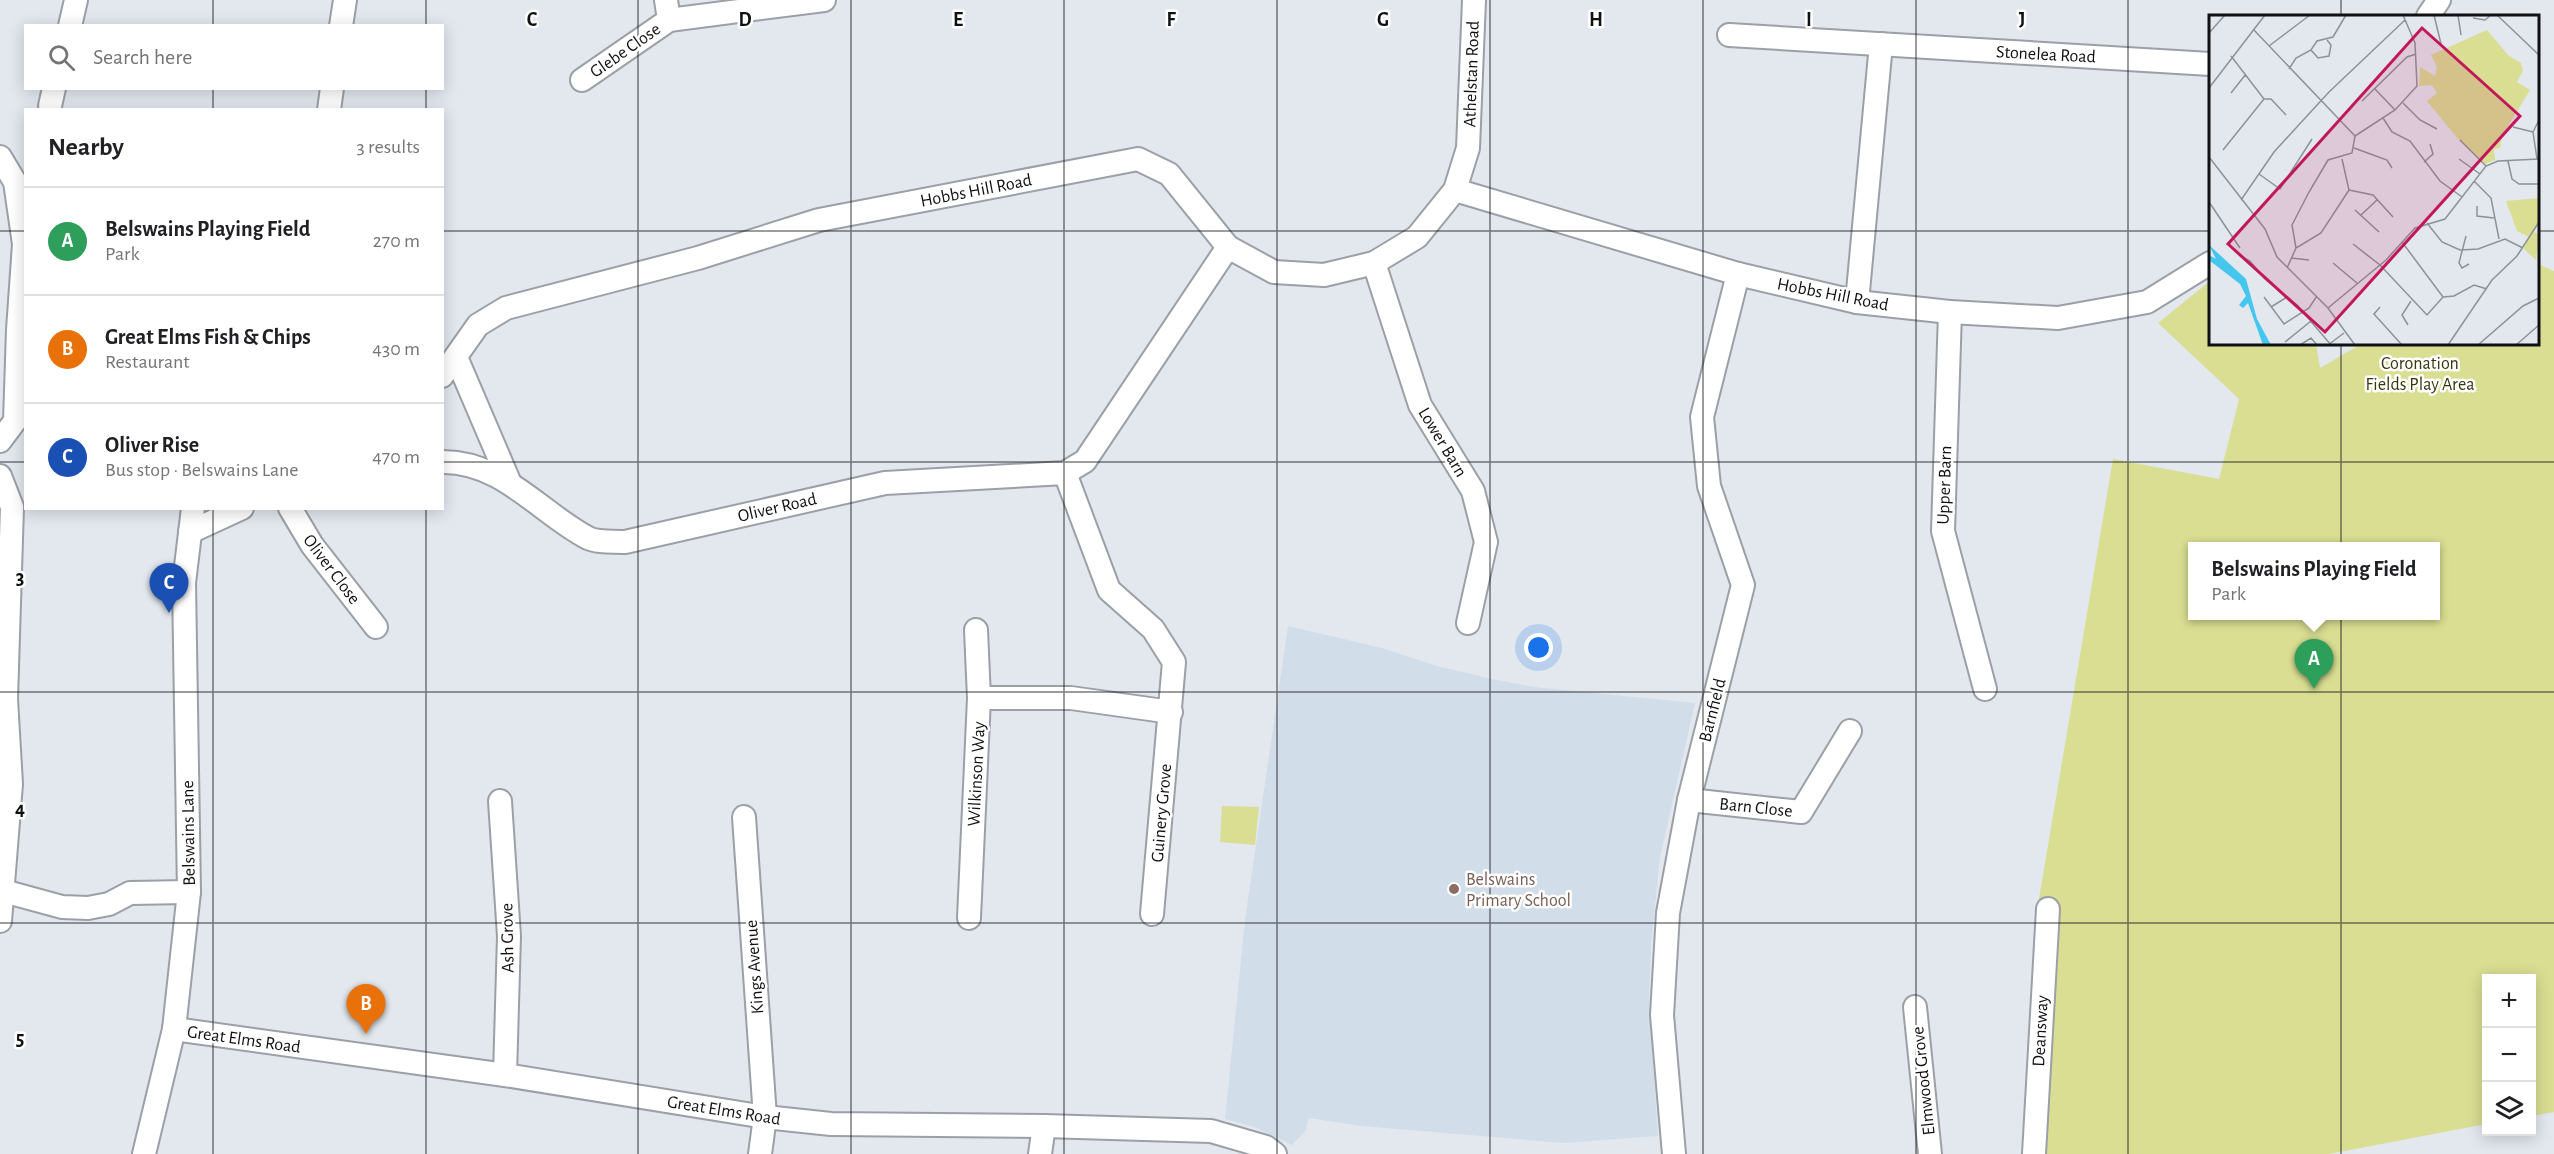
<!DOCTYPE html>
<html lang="en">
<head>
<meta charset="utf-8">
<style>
	body { margin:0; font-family:"Alegreya Sans",sans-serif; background:#f2f2f2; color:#202124 }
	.controls { position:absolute; right:18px; bottom:18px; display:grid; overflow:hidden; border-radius:0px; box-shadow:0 3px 15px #0003 }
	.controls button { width:54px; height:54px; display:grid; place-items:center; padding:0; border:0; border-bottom:2px solid #e0e0e0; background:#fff; color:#202124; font:30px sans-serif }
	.you { position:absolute; left:1539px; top:648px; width:21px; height:21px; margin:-15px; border:4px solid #fff; border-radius:50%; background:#1a73e8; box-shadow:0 0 0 9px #1a73e833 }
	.badge { display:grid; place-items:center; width:39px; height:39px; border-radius:50%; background:#1f8058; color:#fff; font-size:20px; font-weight:700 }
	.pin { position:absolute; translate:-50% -50px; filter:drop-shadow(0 2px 3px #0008) }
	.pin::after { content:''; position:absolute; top:32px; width:21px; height:18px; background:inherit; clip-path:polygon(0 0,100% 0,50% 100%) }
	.popup { position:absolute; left:2188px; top:542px; width:252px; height:78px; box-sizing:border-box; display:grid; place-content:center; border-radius:0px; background:#fff; filter:drop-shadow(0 2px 4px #0005); font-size:20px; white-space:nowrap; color:#757577 }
	.popup b { font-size:22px; color:#202124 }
	.popup::after { content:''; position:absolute; left:50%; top:100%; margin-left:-12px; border:12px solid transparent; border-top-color:#fff }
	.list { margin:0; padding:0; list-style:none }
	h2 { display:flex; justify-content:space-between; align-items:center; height:78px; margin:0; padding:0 24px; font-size:26px }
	h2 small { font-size:20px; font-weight:400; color:#757577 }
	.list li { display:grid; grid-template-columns:39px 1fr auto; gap:18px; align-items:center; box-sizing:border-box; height:108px; padding:0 24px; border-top:2px solid #e0e0e0 }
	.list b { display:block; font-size:22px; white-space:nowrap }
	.list p { margin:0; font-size:20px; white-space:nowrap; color:#757577 }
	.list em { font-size:20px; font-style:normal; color:#757577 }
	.icon { flex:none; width:33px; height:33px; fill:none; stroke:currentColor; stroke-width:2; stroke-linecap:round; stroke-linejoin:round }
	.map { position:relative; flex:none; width:2554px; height:1154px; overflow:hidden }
	.search { position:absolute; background:#fff; box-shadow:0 3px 15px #0003; left:24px; top:24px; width:420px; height:66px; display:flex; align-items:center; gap:15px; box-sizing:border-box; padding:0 21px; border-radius:0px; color:#757577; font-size:22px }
	.panel { position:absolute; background:#fff; box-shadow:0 3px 15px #0003; left:24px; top:108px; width:420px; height:402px; border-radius:0px }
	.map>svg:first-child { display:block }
</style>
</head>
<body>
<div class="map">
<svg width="2554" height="1154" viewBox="0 0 2554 1154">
	<rect width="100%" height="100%" fill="#e2e8ee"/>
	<!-- built -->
	<polygon fill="#d2ddea" points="1288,626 1382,648 1437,666 1492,679 1534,687 1695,703 1660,857 1651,944 1649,1003 1658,1136 1564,1143 1361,1126 1309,1118 1306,1130 1292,1145 1254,1127 1225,1119 1245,920"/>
	<!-- green -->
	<g fill="#d9de92" fill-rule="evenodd">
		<path d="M 2538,264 L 2554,271 L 2554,1112 L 2532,1116 L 2532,978 L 2486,978 L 2486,1124 L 2329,1154 L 2040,1154 L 2039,899 L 2113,459 L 2219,479 L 2239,399 L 2158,323 L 2210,281 L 2210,344 L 2316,344 L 2320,368 L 2361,344 L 2538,344 ZM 2192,546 L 2436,546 L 2436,616 L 2192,616 Z"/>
		<polygon points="1222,806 1259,807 1255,845 1220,842"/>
	</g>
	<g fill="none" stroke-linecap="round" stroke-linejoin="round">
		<defs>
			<g id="minor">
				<polyline points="666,0 669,20 824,0"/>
				<polyline points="2428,16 2439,0"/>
				<polyline points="70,26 76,0"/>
				<polyline points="341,26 345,0"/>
				<polyline points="1729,35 2210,64"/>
				<polyline points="582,80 669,20"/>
				<polyline points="50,106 54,88"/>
				<polyline points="329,110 332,88"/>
				<polyline points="0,157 15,182 24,244 18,330 15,421 0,441"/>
				<polyline points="1455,190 1738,274 1857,302 1950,312 2058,318 2147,302 2210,263"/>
				<polyline points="1374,263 1420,405 1473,491 1486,542 1468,623"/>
				<polyline points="1857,302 1881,44"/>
				<polyline points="1950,312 1943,531 1985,689"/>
				<polyline points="456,357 509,481"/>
				<polyline points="442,376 478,325 506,308 698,258 819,220 1138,159 1169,174 1228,247 1274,272 1324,275 1374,263 1417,237 1455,190 1468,148 1474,0"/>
				<path d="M 442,462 C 502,461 540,513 588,538 C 598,543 615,541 625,542 L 885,483 L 1065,473 L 1085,461 L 1228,247"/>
				<polyline points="1065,473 1109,590 1153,629 1174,662 1152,914"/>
				<polyline points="0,476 12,507 6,699 11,784 0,921"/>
				<polyline points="290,508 312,545 376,627"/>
				<polyline points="190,532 242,508"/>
				<polyline points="979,698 1071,698 1171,712"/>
				<polyline points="1689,800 1801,812 1850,731"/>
				<polyline points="500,801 509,936 505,1075"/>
				<polyline points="744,817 765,1117 760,1154"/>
				<polyline points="0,890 62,907 88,908 109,904 130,893 189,892"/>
				<polyline points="969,918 979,698 976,630"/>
				<polyline points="1915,1007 1930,1154"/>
				<polyline points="174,1029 505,1075 765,1117 831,1124 1044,1126 1211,1131 1266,1147 1275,1154"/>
				<polyline points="144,1154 174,1029 189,892 184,583 193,508"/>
				<polyline points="1040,1154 1044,1126"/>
				<polyline points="1674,1154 1662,1015 1668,913 1689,800 1743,585 1709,486 1702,417 1738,274"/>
				<polyline points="2034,1154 2048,909"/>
			</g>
		</defs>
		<!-- minor casing -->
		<use href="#minor" stroke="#9aa0a6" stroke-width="26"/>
		<!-- minor -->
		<use href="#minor" stroke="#fff" stroke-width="22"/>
	</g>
	<!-- grid -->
	<path fill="none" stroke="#0f1113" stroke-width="1.5" stroke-opacity="0.55" d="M 213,0 L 213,26M 426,0 L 426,26M 638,0 L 638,1154M 851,0 L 851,1154M 1064,0 L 1064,1154M 1277,0 L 1277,1154M 1490,0 L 1490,1154M 1703,0 L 1703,1154M 1916,0 L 1916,1154M 2128,0 L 2128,1154M 2341,0 L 2341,16M 213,88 L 213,110M 426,88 L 426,110M 0,231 L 26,231M 442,231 L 2210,231M 2538,231 L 2554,231M 2341,344 L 2341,1154M 0,462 L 26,462M 442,462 L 2554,462M 213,508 L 213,1154M 426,508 L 426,1154M 0,692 L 2554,692M 0,923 L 2554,923"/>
	<!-- markers -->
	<circle fill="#8d6e63" stroke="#fff" stroke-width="2" cx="1454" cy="889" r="6"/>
	<g text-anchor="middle" stroke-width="5" stroke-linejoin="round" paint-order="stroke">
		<!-- street labels -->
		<g font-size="18" fill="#0f1113" stroke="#fff">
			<text transform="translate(625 50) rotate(-35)" y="6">Glebe Close</text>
			<text transform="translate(2046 54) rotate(3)" y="6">Stonelea Road</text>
			<text transform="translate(1471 74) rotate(-88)" y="6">Athelstan Road</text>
			<text transform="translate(976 190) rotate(-11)" y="6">Hobbs Hill Road</text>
			<text transform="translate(1833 294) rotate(11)" y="6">Hobbs Hill Road</text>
			<text transform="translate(1443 442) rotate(59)" y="6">Lower Barn</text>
			<text transform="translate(1944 485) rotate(-88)" y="6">Upper Barn</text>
			<text transform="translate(777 507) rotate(-13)" y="6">Oliver Road</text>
			<text transform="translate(332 569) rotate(53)" y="6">Oliver Close</text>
			<text transform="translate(1712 710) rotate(-76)" y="6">Barnfield</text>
			<text transform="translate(976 774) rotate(-87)" y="6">Wilkinson Way</text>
			<text transform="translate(1756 807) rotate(6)" y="6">Barn Close</text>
			<text transform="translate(1161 813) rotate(-85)" y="6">Guinery Grove</text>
			<text transform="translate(188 833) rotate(-91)" y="6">Belswains Lane</text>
			<text transform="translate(507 938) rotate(-91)" y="6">Ash Grove</text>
			<text transform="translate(754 967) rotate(-94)" y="6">Kings Avenue</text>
			<text transform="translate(2040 1031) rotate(-87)" y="6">Deansway</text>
			<text transform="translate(244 1039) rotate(8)" y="6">Great Elms Road</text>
			<text transform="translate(1923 1081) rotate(-96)" y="6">Elmwood Grove</text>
			<text transform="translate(724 1110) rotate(9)" y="6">Great Elms Road</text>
		</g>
		<!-- park labels -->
		<g font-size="18" fill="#36380d" stroke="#fff">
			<text x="2420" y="369">Coronation<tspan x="2420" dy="21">Fields Play Area</tspan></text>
		</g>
		<!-- education labels -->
		<g font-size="18" fill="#785e54" stroke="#fff" text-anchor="start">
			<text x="1466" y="885">Belswains<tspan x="1466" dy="21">Primary School</tspan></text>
		</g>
	</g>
	<!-- overview -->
	<g transform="translate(2209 15)">
		<rect width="330" height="330" fill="#e2e8ee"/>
		<path d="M 278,15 L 299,40 L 312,48 L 314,55 L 308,67 L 321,75 L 293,121 L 291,133 L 285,134 L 286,145 L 276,149 L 250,125 L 218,86 L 228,78 L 223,70 L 210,71 L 211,52 L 226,61 L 228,52 L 222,40 ZM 330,183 L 330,207 L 324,216 L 330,220 L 327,245 L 314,233 L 320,222 L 308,216 L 297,186 Z" fill="#d9de92"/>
		<path d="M 0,230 L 37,264 L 48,304 L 62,330 L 54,330 L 39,288 L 34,293 L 30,290 L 37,281 L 31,269 L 0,245 L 0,240 L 7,244 Z" fill="#44c6ee"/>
		<path fill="none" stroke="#8e9296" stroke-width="1.5" d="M 225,0 L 232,29M 249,0 L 252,20M 288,0 L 330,40M 264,3 L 276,5 L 282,0M 44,14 L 146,121 L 143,138 L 119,145 L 100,177 L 83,210 L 87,233M 0,18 L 16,0M 60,31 L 101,0M 102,35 L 109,43 L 120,41 L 122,30 L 118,25M 80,54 L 87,43 L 102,35 L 108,26 L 124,22 L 137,0M 0,73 L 56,0M 166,74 L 186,95M 22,78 L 37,59M 55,84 L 62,84 L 77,100M 153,86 L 198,42 L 207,39M 194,88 L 211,105 L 228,114M 174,103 L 183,117 L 201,126 L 231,166 L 253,182M 304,112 L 324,117M 146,121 L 186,95 L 208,71 L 206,28 L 194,0M 251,125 L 277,151M 145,133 L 178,145 L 183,153M 14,135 L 55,84 L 22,41M 0,142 L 56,214 L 68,242 L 119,293 L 146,330M 250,144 L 271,159M 328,144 L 324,117 L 330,105M 299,146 L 303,164 L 310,169 L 330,169M 215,147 L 224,139 L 221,129M 50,159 L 71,174 L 103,124M 265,166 L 282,183 L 290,224M 140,175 L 164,180 L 184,202M 32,185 L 65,137 L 120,77 L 196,5M 0,187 L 31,233M 268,191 L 268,201 L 285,203M 146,195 L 170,217M 152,200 L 168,185M 218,208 L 233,227 L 251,235 L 269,234 L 296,224 L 314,233M 257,221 L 250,248 L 253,253 L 260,249M 193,227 L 234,282M 144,229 L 171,250 L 218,300 L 234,282M 31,241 L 41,246 L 56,264M 82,243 L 100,245M 124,248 L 148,268M 78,253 L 87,233 L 112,218 L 140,175 L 133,144M 56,264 L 88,290 L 122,330M 55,282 L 75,309 L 100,293 L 108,281M 234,282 L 245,281 L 265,270 L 278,274M 62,292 L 78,282M 171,292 L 165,299 L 193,330M 119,293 L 177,245 L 206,213 L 236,204 L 277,151 L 289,146 L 330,144M 199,310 L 193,300 L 202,286M 76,327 L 102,306M 91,330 L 102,323 L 108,330M 119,330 L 135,318M 239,330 L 283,265 L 308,241 L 330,207M 269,330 L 314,291 L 330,283M 307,330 L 330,310"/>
		<path fill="#c2185b" fill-opacity="0.15" stroke="#c2185b" stroke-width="3" d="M 213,13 L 311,101 L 116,317 L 19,229 Z"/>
		<rect width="330" height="330" fill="none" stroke="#0f1113" stroke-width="3"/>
	</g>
	<g font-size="20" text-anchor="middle" font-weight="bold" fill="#0f1113" stroke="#fff" stroke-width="5" stroke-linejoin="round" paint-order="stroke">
		<text x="532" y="26">C</text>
		<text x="745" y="26">D</text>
		<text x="958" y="26">E</text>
		<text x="1171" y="26">F</text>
		<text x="1383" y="26">G</text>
		<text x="1596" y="26">H</text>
		<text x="1809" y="26">I</text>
		<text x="2022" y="26">J</text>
		<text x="20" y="584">3</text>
		<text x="20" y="815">4</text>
		<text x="20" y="1045">5</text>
	</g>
</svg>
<div class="controls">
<button>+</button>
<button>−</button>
<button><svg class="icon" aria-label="layers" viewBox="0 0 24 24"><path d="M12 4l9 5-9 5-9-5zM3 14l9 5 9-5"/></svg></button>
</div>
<div class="you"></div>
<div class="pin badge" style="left:2314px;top:689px;background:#2e9e5b">A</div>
<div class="popup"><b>Belswains Playing Field</b>Park</div>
<div class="pin badge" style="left:366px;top:1034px;background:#e8710a">B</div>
<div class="pin badge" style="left:169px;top:613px;background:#1a4fb4">C</div>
<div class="search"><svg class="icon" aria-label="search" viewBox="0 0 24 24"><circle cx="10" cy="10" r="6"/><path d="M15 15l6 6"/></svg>Search here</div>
<section class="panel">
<h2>Nearby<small>3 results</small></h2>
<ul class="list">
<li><span class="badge" style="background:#2e9e5b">A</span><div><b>Belswains Playing Field</b><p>Park</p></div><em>270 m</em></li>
<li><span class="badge" style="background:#e8710a">B</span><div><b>Great Elms Fish &amp; Chips</b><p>Restaurant</p></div><em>430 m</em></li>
<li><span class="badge" style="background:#1a4fb4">C</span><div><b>Oliver Rise</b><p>Bus stop · Belswains Lane</p></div><em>470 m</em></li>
</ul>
</section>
</div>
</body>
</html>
